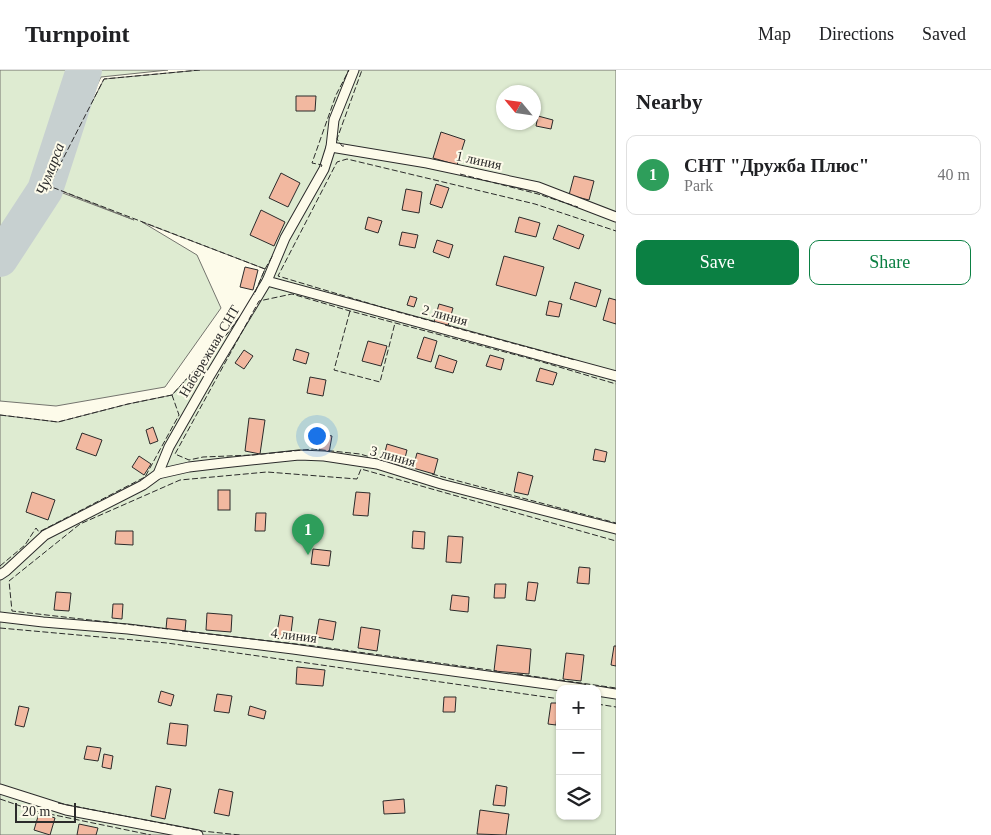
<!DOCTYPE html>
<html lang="en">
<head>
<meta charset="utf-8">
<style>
	body { margin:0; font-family:Georgia,serif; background:#f2f2f2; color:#202124 }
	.controls { position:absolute; right:15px; bottom:15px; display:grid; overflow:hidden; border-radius:10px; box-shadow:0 1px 4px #0004 }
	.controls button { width:45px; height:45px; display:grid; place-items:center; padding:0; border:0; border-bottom:1px solid #e0e0e0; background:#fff; color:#202124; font:25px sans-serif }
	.compass { position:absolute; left:496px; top:15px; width:45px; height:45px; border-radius:50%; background:#fff; box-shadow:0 1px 4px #0004; rotate:299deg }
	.scale { position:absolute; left:15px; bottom:12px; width:61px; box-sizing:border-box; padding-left:5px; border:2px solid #2b2b2b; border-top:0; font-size:14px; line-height:18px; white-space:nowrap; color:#2b2b2b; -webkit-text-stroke:4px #fdfbea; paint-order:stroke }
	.you { position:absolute; left:316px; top:365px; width:18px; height:18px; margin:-12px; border:4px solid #fff; border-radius:50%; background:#1a73e8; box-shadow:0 0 0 8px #1a73e833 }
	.badge { display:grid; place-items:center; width:32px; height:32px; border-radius:50%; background:#0b8043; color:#fff; font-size:16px; font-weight:700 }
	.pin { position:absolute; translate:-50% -41px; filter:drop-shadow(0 1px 2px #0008) }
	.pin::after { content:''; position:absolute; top:26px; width:18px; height:15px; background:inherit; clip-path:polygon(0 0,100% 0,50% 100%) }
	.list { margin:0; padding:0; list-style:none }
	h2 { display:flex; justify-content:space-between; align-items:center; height:65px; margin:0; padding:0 20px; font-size:21px }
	h2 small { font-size:16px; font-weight:400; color:#757577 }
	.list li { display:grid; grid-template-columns:32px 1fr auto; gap:15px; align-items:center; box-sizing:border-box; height:80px; margin:0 10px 10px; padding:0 10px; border:1px solid #e0e0e0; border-radius:10px }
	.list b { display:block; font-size:19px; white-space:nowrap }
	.list p { margin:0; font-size:16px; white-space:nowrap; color:#757577 }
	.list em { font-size:16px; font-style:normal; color:#757577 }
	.actions { display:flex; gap:10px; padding:15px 20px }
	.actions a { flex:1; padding:11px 0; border:1px solid #0b8043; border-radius:10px; text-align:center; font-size:18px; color:#0b8043 }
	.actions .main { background:#0b8043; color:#fff }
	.icon { flex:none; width:28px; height:28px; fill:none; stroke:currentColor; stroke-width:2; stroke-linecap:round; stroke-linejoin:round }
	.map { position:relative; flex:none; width:616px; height:765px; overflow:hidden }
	header { display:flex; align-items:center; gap:30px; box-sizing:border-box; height:70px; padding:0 25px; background:#fff; border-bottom:1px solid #e0e0e0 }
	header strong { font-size:24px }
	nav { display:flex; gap:28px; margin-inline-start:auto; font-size:18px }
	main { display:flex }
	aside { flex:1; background:#fff }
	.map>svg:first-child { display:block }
</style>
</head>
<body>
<header>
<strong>Turnpoint</strong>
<nav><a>Map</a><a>Directions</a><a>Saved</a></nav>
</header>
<main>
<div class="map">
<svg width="616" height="765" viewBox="0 0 616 765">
	<rect width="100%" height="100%" fill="#fdfbea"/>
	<!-- green -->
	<path fill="#deebd1" stroke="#74746e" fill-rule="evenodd" d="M 0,0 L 168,0 L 101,7 L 47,117 L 134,150 L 49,116 L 104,9 L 200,0 L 616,0 L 616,765 L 0,765 L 0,345 L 58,352 L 128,334 L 172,325 L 227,264 L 250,234 L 265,199 L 142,152 L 197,185 L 221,238 L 165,317 L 56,336 L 0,331 ZM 503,22 L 534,22 L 534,52 L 503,52 ZM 560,619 L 597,619 L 597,746 L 560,746 Z"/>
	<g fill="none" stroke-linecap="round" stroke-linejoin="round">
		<!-- river -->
		<polyline stroke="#c7d0d0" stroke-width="36" points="0,189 45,120 84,0"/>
	</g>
	<!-- building -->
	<g fill="#f2b8a0" stroke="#2b2b2b">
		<polygon points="296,26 316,26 315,41 296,41"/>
		<polygon points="538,46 553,50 551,59 536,56"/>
		<polygon points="441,62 465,70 457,95 433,88"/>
		<polygon points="281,103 300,113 288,137 269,128"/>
		<polygon points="574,106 594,111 589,130 569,125"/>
		<polygon points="436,114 449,118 442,138 430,134"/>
		<polygon points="406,119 422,122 419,143 402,140"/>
		<polygon points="261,140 285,152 274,176 250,165"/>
		<polygon points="368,147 382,151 378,163 365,159"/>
		<polygon points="519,147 540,153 536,167 515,162"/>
		<polygon points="558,155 584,165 579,179 553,169"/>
		<polygon points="402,162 418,165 415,178 399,175"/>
		<polygon points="437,170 453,175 449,188 433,182"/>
		<polygon points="504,186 544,197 536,226 496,215"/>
		<polygon points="245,197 258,200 253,220 240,217"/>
		<polygon points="575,212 601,220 596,237 570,229"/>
		<polygon points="410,226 417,228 414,237 407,235"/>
		<polygon points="609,228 616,230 616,254 603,250"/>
		<polygon points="549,231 562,234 559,247 546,245"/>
		<polygon points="439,234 453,238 448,256 434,252"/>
		<polygon points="424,267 437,271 431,292 417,288"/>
		<polygon points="368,271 387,276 381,296 362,291"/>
		<polygon points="296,279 309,283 306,294 293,290"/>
		<polygon points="244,280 253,286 244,299 235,293"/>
		<polygon points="439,285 457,291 453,303 435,298"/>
		<polygon points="490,285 504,289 501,300 486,296"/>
		<polygon points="540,298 557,303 553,315 536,311"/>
		<polygon points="310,307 326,310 323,326 307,323"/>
		<polygon points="249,348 265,350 260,384 245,381"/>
		<polygon points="153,357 158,371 150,374 146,360"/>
		<polygon points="82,363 102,370 96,386 76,379"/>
		<polygon points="322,364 332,366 329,383 319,381"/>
		<polygon points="387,374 407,380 403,396 383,390"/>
		<polygon points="595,379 607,382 605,392 593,390"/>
		<polygon points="417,383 438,389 434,404 413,398"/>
		<polygon points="139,386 151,394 144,405 132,397"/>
		<polygon points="518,402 533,406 528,425 514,422"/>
		<rect x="218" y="420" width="12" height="20"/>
		<polygon points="32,422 55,430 48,450 26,442"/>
		<polygon points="356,422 370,423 368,446 353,445"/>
		<polygon points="256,443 266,443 265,461 255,461"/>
		<polygon points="116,461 133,461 133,475 115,474"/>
		<polygon points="413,461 425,462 424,479 412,478"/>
		<polygon points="448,466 463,467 461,493 446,492"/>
		<polygon points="313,479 331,481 329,496 311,494"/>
		<polygon points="579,497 590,498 589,514 577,513"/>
		<polygon points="528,512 538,513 535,531 526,530"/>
		<polygon points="495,514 506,514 505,528 494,528"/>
		<polygon points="56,522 71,523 69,541 54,540"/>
		<polygon points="452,525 469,527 468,542 450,540"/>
		<polygon points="113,534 123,534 122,549 112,548"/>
		<polygon points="207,543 232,545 231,562 206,560"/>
		<polygon points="280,545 293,547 290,571 276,568"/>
		<polygon points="167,548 186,550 185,561 166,559"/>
		<polygon points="319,549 336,552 333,570 316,567"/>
		<polygon points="361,557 380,560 377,581 358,578"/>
		<polygon points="497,575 531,579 529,604 494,601"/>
		<polygon points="614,576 616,576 616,596 611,595"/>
		<polygon points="566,583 584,585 581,611 563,609"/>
		<polygon points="297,597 325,600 323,616 296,614"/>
		<polygon points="161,621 174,625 171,636 158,632"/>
		<polygon points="217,624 232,626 229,643 214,641"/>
		<polygon points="444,627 456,627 455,642 443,642"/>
		<polygon points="551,633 558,633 556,655 548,654"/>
		<polygon points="19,636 29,638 24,657 15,655"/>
		<polygon points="250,636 266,641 264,649 248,645"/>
		<polygon points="170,653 188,655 186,676 167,674"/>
		<polygon points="87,676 101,678 98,691 84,689"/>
		<polygon points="104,684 113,686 111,699 102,697"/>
		<polygon points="496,715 507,717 505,736 493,735"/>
		<polygon points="156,716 171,719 165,749 151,746"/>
		<polygon points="219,719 233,722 229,746 214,743"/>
		<polygon points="404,729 405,743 384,744 383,731"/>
		<polygon points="480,740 509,744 506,765 477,764"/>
		<polygon points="39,743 55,748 50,765 34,760"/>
		<polygon points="79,754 98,758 96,765 77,765"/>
	</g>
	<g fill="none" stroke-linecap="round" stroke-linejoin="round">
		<defs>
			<g id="service">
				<polyline points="331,77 427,93 538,117 616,147"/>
				<polyline points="267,211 616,306"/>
				<polyline points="158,404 189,397 223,393 299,385 324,386 377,394 441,414 616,459"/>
				<polyline points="0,505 6,501 45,465 143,415 158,404 169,377 209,307 267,211 285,168 324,99 331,77 334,50 354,0"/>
				<polyline points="0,547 43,552 128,559 293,579 583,619"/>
				<polyline points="597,621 616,624"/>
				<polyline points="0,719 66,740 198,765"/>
			</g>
		</defs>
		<!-- service casing -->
		<use href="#service" stroke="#2b2b2b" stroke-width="11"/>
		<!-- service -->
		<use href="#service" stroke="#fdfbea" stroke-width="9"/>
		<!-- fence -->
		<g stroke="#2b2b2b" stroke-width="1" stroke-dasharray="6 2.5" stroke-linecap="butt">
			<polyline points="200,0 104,9 49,116 265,199 254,225"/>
			<polyline points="344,76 342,76 337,69 362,0"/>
			<polyline points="321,97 322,95 312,93 336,25 349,0"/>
			<polyline points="460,104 538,124 578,137"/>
			<polyline points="265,199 273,185"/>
			<polyline points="350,241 334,300 380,312 395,253"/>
			<polyline points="435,252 398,242 278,206 337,92 347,89 535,134 616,161"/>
			<polyline points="445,255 575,290"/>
			<polyline points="0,345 58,352 128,334 172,325 227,264 240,246"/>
			<polyline points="384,391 360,384 313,379 253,385 203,387 189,390 175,384 259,231 292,224 350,241 539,291 616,314"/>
			<polyline points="401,395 416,399"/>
			<polyline points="432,404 616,453"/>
			<polyline points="0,496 25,475 36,458 39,462 145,407 179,345 172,325"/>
			<polyline points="0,558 167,573 560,629"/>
			<polyline points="168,559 12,541 9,511 80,454 180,410 267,402 357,409 361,399 616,471"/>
			<polyline points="182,561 314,576 497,601"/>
			<polyline points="517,604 616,618"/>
			<polyline points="597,634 616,637"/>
			<polyline points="0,729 35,741 151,765"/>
			<polyline points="58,733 202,761 240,765"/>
		</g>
	</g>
	<g text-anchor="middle" stroke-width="4" stroke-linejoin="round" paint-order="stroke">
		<!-- street labels -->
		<g font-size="14" fill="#2b2b2b" stroke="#fdfbea">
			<text transform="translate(479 90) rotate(12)" y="5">1 линия</text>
			<text transform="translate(445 245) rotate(15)" y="5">2 линия</text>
			<text transform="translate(209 281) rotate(-59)" y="5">Набережная СНТ</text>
			<text transform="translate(393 386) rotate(15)" y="5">3 линия</text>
			<text transform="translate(294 565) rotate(7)" y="5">4 линия</text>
		</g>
		<!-- water labels -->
		<g font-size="15" font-style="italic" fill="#2b2b2b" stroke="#fdfbea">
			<text transform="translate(50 99) rotate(-69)" y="5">Чумарса</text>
		</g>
	</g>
</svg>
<div class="controls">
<button>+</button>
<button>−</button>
<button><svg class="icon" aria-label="layers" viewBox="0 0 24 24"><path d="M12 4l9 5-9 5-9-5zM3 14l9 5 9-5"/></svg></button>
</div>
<svg class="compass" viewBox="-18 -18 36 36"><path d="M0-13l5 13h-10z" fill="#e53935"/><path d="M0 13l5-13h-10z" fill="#757577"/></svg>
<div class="scale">20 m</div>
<div class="you"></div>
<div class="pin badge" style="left:308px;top:485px;background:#2e9e5b">1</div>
</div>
<aside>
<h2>Nearby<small></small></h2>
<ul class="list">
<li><span class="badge" style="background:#2e9e5b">1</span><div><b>СНТ &quot;Дружба Плюс&quot;</b><p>Park</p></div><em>40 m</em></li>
</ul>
<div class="actions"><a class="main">Save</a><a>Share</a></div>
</aside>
</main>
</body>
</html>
